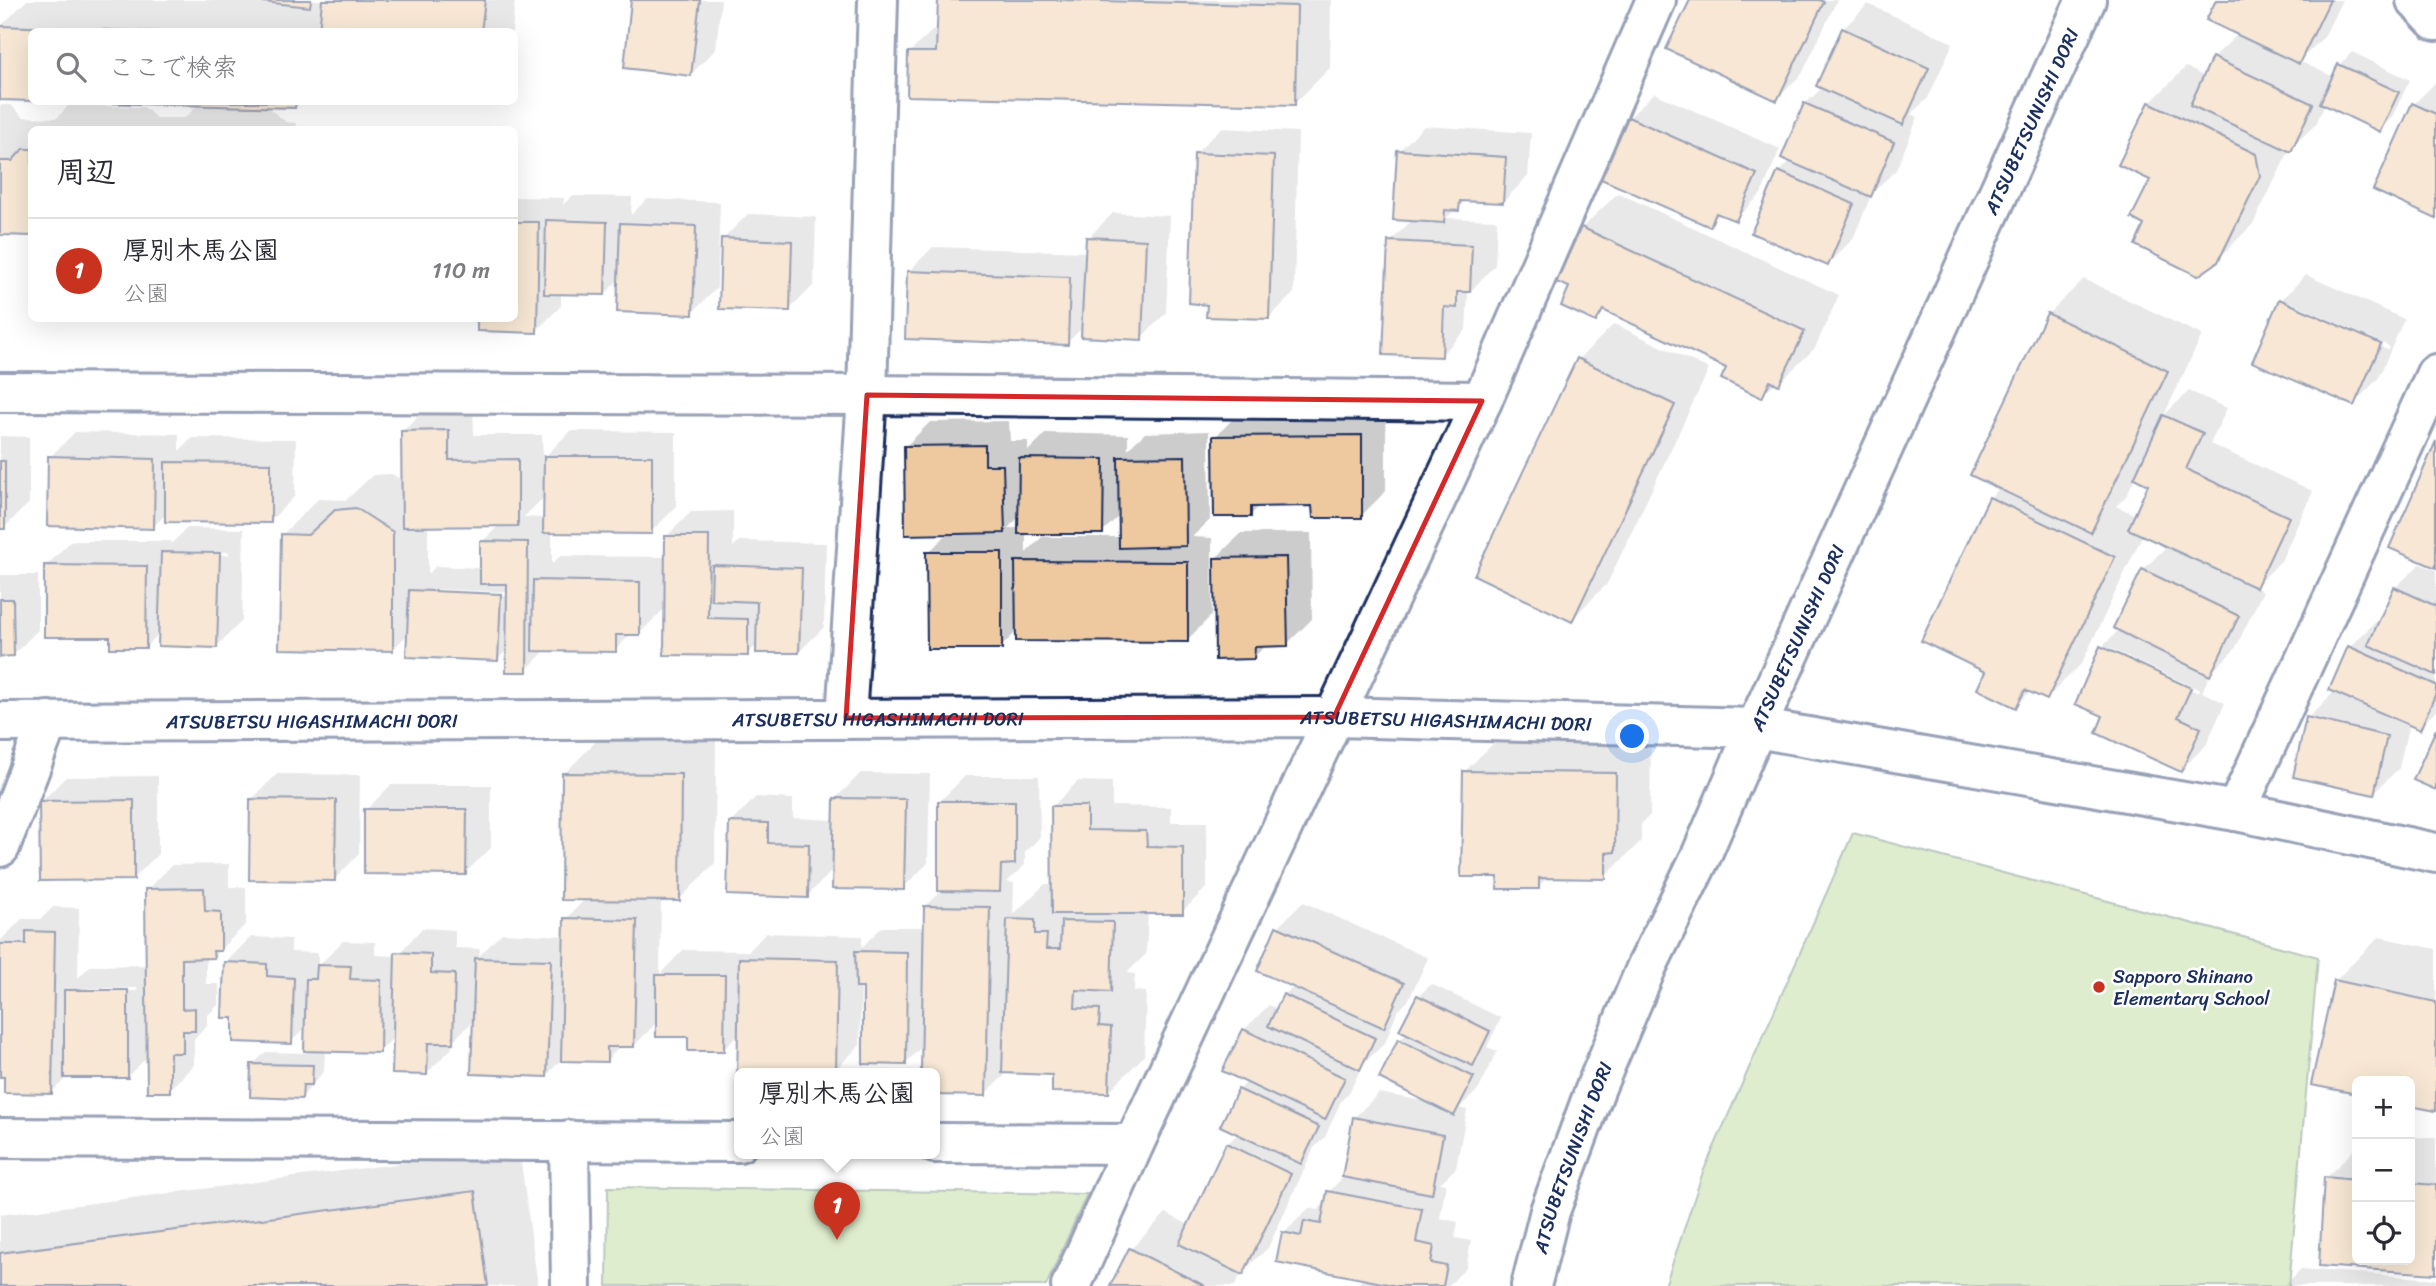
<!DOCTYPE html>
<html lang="ja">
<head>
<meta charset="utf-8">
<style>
	body { margin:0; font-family:Sriracha,"Klee One",sans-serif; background:#f7f7f7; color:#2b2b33 }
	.controls { position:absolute; right:21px; bottom:21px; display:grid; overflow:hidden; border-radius:10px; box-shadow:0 7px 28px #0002 }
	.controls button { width:63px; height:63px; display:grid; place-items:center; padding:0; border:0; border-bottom:2px solid #e1e1e2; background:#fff; color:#2b2b33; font:35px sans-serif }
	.you { position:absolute; left:1633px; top:737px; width:24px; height:24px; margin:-18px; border:5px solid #fff; border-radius:50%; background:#1a73e8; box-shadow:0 0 0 10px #1a73e833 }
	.badge { display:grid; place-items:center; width:46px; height:46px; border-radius:50%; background:#c8321e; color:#fff; font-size:23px; font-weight:700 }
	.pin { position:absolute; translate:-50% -58px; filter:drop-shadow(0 2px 4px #0008) }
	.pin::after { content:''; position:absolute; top:37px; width:24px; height:21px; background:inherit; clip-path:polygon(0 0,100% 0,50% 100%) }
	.popup { position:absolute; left:734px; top:1068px; width:206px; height:91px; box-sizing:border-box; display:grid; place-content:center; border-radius:10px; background:#fff; filter:drop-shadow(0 2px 5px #0005); font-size:23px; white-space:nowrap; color:#7c7c81 }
	.popup b { font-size:26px; color:#2b2b33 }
	.popup::after { content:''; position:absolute; left:50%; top:100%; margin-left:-14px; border:14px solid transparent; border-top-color:#fff }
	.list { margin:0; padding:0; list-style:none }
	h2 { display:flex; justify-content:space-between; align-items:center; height:91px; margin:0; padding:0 28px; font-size:30px }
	h2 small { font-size:23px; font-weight:400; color:#7c7c81 }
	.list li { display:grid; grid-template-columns:46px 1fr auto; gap:21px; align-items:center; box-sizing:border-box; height:105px; padding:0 28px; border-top:2px solid #e1e1e2 }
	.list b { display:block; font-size:26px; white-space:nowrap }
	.list p { margin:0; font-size:23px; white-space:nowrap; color:#7c7c81 }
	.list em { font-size:23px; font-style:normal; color:#7c7c81 }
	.icon { flex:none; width:38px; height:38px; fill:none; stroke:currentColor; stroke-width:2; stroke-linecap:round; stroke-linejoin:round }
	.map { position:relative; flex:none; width:2436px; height:1286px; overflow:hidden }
	.search { position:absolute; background:#fff; box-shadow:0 7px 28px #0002; left:28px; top:28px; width:490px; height:77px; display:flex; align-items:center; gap:18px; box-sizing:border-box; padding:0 24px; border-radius:10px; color:#7c7c81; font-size:26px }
	.panel { position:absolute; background:#fff; box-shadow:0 7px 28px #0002; left:28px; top:126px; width:490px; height:196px; border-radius:10px }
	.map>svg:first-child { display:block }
</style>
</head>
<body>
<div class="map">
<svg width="2436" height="1286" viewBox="0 0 2436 1286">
	<rect width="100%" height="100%" fill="#fff"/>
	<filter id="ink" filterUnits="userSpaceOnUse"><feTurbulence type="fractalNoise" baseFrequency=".0143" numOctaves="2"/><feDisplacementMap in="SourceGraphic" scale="14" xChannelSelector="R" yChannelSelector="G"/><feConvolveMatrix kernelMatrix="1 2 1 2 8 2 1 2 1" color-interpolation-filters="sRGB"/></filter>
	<g filter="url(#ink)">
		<!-- green -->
		<g fill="#b7d791" stroke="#698378" stroke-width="2">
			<polygon points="1853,833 2318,957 2289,1286 1665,1286 1703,1172"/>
			<polygon points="608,1187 1087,1194 1046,1286 607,1286"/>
		</g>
		<!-- shadow -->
		<g fill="#0003" fill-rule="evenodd">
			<polygon points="27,0 515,0 512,32 32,32 0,98 0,27"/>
			<polygon points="633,0 721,0 716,49 691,74"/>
			<polygon points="939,0 1331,0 1330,68 1294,104 910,52 939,24"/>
			<polygon points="1691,0 1837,0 1802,74 1777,99"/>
			<polygon points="2218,0 2342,0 2324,37 2299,61 2334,77 2340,65 2352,52 2410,80 2392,117 2380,130 2325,104 2316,124 2290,149 2253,224 2217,260 2146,224 2152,179 2150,103 2186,67 2205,77 2213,58 2238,34"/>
			<polygon points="1868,4 1953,43 1928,98 1911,114 1918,117 1896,170 1872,193 1853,239 1828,264 1779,172 1791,160 1805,104 1823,87 1843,29"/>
			<polygon points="2436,82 2436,217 2414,104"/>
			<polygon points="1654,93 1780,149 1761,194 1736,219 1721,213 1709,224 1629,118"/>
			<polygon points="120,102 300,102 295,107 266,106 286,122 296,123 296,130 32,130 32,234 0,234 0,105 11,105 23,117 57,118 69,105 144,107 156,118 185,118 199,104"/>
			<polygon points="1424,126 1531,133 1528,176 1503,202 1467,199 1446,218 1497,220 1495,265 1468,294 1466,330 1441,355 1390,242 1413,219 1399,151"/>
			<polygon points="1221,128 1298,132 1294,293 1269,318 1208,304 1196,153"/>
			<polygon points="1618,193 1839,295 1815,348 1779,383 1776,382 1761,396 1728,367 1606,310 1596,320 1571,286 1582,228"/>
			<polygon points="572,196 632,197 631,215 647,199 720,202 717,288 692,313 620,278 605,294 561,293 561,306 536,331 514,318 514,197 564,198 563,205"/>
			<polygon points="1113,213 1170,216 1166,313 1141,338 1083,327 1067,343 908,272 933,247 1087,252 1088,238"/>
			<polygon points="748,214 816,217 814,285 789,310 723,239"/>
			<path d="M 2306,275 L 2404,319 L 2378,379 L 2353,404 L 2281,300 ZM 2290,302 L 2389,346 L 2388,350 L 2290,306 Z"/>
			<path d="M 2084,279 L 2202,335 L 2164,415 L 2189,391 L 2227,408 L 2210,444 L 2313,491 L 2281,561 L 2255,587 L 2263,591 L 2235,649 L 2210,674 L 2202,692 L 2225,703 L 2206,745 L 2181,770 L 2105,715 L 2102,647 L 2120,629 L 2143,570 L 2168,545 L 2143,534 L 2082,663 L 2047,698 L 2031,691 L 2016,706 L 1987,671 L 1990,498 L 2000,488 L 2048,314 ZM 2135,477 L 2150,484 L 2136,515 L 2116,506 L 2127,495 ZM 2111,649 L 2200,690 L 2199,693 L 2111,653 Z"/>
			<polygon points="1614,324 1709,369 1607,584 1571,620 1579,359"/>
			<path d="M 428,406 L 473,406 L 474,435 L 542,435 L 543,459 L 570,431 L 676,432 L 676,507 L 651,532 L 552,532 L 552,564 L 560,556 L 666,557 L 666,537 L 691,512 L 733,511 L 733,547 L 739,541 L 826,543 L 824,627 L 799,652 L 758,644 L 747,654 L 666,607 L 639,634 L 632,633 L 615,650 L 547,649 L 526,670 L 508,649 L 498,659 L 409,633 L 392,650 L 282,535 L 318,499 L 346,500 L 373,475 L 392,474 L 403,481 L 403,431 ZM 545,496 L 545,518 L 524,517 ZM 500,524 L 482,542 L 482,568 L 436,566 L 428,574 L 428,525 ZM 432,589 L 510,592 L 510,596 L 432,593 Z"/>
			<polygon points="1386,411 1386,491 1361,516 1314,505 1260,505 1250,516 1215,437 1240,412"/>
			<path d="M 1009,421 L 1010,441 L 1028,441 L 1028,451 L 1046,433 L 1128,435 L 1128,449 L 1145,433 L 1209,431 L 1210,520 L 1192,537 L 1212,538 L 1212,615 L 1187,640 L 1017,631 L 1001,647 L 928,553 L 948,533 L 905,447 L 930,422 ZM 1121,514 L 1121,537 L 1042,537 L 1026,553 L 1026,532 L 1102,532 ZM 1020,516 L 1020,528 L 1008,528 Z"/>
			<polygon points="75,432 179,434 179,451 192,438 296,439 295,496 270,521 166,514 153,527 50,457"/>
			<polygon points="0,436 29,437 29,503 4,528 0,528"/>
			<path d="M 187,528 L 244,529 L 242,621 L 217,646 L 160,632 L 146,647 L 111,635 L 46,566 L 71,541 L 171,541 L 171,544 ZM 184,551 L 229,552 L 229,555 L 184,554 Z"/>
			<polygon points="1241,533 1311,533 1312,619 1287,644 1266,645 1254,657 1216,558"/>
			<polygon points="2420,564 2436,570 2436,711 2420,727 2409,723 2399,768 2374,793 2308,718 2333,693 2342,695 2350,647 2375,622 2379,624 2395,588"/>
			<polygon points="0,575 38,575 38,630 13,655 0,655"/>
			<polygon points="1500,737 1651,738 1650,815 1641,824 1641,841 1605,877 1549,876 1538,887 1499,876 1464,772"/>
			<polygon points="599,738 716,739 715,863 680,899 661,899 660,974 683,950 749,951 766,933 862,936 862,947 882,927 926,927 926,906 943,889 940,801 965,776 1039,776 1040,837 1025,852 1025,865 1007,882 1014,883 1013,915 1045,884 1053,884 1053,806 1078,781 1112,782 1112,806 1171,807 1171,822 1207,822 1207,887 1182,912 1148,912 1146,954 1127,973 1135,974 1134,991 1146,992 1144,1056 1108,1092 1054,1073 1008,1072 985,1094 935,1093 935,1074 923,1045 906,1063 865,986 861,986 860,1045 835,1070 823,1070 819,1074 739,1074 740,1033 723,1050 657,1022 634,1046 622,1045 606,1061 562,1059 547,1075 475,1019 452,1042 452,1048 427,1073 395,1036 379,1052 325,1050 324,1071 302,1097 253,1064 266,1052 306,1053 306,1027 291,1042 235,1017 226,962 251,937 291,939 291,952 318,953 318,966 343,941 375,942 375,955 397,956 422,928 455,930 455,948 480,949 479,956 502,933 566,936 566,919 586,898 564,774"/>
			<polygon points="861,773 930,774 928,863 903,888 834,869 807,896 731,822 756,797 793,799 793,818 835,820 836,798"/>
			<polygon points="277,774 360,775 359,854 334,880 252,799"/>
			<polygon points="158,776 158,854 133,879 41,802 66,777"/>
			<polygon points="391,785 491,785 491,848 465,873 366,810"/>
			<path d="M 229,864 L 229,887 L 246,887 L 246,924 L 213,957 L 206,957 L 206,984 L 219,984 L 219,1004 L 207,1016 L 207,1026 L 194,1039 L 194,1065 L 169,1090 L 149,1055 L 128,1076 L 68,1076 L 52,1092 L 6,1075 L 0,1075 L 0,941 L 22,919 L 41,919 L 53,907 L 79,908 L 78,978 L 90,966 L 148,965 L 147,890 L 172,865 ZM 88,988 L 137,988 L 137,991 L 88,992 Z"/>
			<polygon points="1303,902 1428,958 1408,1001 1397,1012 1385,1043 1363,1064 1349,1093 1341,1101 1325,1137 1314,1148 1268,1248 1242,1272 1235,1286 1112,1286 1131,1249 1166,1213 1189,1225 1227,1144 1239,1133 1239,1090 1248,1081 1244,1030 1269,1005 1278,1009 1284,995 1294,986 1278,927"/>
			<polygon points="2379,937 2436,949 2436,1109 2410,1104 2410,1081 2357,1081 2357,1093 2314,1083 2335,981"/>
			<polygon points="1431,984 1501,1018 1487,1047 1497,1051 1479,1089 1459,1108 1467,1110 1456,1168 1440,1183 1446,1184 1440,1218 1458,1222 1455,1238 1471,1241 1466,1268 1448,1286 1356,1286 1364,1278 1284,1233 1309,1208 1318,1210 1327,1200 1329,1192 1343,1177 1354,1118 1379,1093 1429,1102 1399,1040 1408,1032 1419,996"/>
			<polygon points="2410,1137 2436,1138 2436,1272 2321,1264 2326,1178 2357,1147 2357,1260 2410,1260"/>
			<polygon points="519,1148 538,1286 0,1286 0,1215"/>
			<polygon points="2301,1269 2436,1279 2436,1286 2284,1286"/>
		</g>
		<!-- building -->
		<g fill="#eec99f" stroke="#1b2f5e" stroke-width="2">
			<polygon points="243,0 311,0 310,7"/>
			<polygon points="322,0 485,0 481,32 319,32"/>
			<polygon points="631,0 700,0 691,76 624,68"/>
			<polygon points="938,0 1061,0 1297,6 1295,105 907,96 908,52 936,52"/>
			<polygon points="1690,0 1820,0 1824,2 1777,101 1666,49"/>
			<polygon points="2216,0 2330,0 2299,64 2206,20"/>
			<polygon points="0,26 164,32 32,32 32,101 0,100"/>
			<polygon points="1842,28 1929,68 1903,125 1816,86"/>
			<polygon points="2212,57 2313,104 2291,152 2190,105"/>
			<polygon points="2338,64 2399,92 2380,132 2320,103"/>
			<polygon points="59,102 296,102 295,108"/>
			<polygon points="2149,102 2256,154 2260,176 2218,262 2198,276 2135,245 2144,225 2131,218 2150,180 2118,165"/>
			<polygon points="1804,103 1894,142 1871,197 1781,158"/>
			<polygon points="2412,103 2436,114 2436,219 2373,190"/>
			<polygon points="1628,117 1757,174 1736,221 1716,213 1710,227 1601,179"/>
			<polygon points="23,149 32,149 32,236 0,235 0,161 12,161"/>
			<polygon points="1397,150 1506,157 1503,203 1460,201 1459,211 1445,210 1444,223 1393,220"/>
			<polygon points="1194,153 1274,156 1269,319 1206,317 1207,305 1189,303"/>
			<polygon points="1778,171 1854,204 1828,266 1751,233"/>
			<polygon points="546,220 607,222 605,295 544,294"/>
			<polygon points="514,222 539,222 537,333 477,331 477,318 514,318"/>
			<polygon points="620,223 696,226 693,315 617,312"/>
			<polygon points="1581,227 1805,331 1779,385 1770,381 1762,398 1721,379 1726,368 1603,310 1596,322 1561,306 1569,287 1556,282"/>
			<polygon points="1086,237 1146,240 1142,340 1081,337"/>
			<polygon points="721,238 792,241 790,311 719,309"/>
			<polygon points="1388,241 1472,245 1470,292 1457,292 1457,308 1444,307 1442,357 1383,355"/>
			<polygon points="907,271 1070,277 1068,345 905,339"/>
			<polygon points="2279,299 2381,344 2354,406 2252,362"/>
			<polygon points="2047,313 2168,371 2091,533 1970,475"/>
			<polygon points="1577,358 1675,405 1572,622 1474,575"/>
			<polygon points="2163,415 2203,433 2186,469 2289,517 2256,588 2128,529 2148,485 2134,478"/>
			<polygon points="449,430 449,460 518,459 518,526 402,527 401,431"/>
			<polygon points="1362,435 1362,518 1313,518 1312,506 1251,507 1251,517 1214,517 1213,436"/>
			<polygon points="2436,441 2436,568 2389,548"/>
			<polygon points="985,445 985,465 1003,465 1005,533 905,535 904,446"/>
			<polygon points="48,456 155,459 154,529 47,526"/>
			<polygon points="544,456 652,456 652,534 543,533"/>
			<polygon points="1185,456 1186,546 1119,548 1118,457"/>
			<polygon points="1019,458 1104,459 1103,534 1018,534"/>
			<rect x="0" y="461" width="5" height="68"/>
			<polygon points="165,462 271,463 271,523 165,522"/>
			<polygon points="1989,497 2115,557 2047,700 2025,690 2016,708 1977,689 1985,672 1921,641"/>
			<polygon points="356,508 393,532 393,651 279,649 281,534 308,535 335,510"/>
			<polygon points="665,536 709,536 708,618 748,619 748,656 664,655"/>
			<polygon points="480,541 528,542 527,672 506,672 507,584 480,584"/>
			<polygon points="161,552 220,553 217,648 158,646"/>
			<polygon points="926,552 1002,552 1002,649 927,649"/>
			<polygon points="1286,557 1288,646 1255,647 1254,659 1215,660 1214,558"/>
			<polygon points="1015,561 1188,562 1188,642 1016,641"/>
			<polygon points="44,565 147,566 146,648 110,648 110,637 44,637"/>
			<polygon points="712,565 802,568 799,653 756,653 757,602 711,600"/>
			<polygon points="2142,569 2239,616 2210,676 2113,628"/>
			<polygon points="533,580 640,582 640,635 616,635 616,652 532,651"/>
			<polygon points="2394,587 2436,606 2436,675 2368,645"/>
			<polygon points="409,590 501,594 498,661 406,657"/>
			<polygon points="0,599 13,599 14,656 0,657"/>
			<polygon points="2100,646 2191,688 2178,717 2201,728 2181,772 2096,733 2103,716 2075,704"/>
			<polygon points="2348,646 2436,685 2436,693 2420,730 2329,690"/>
			<polygon points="2306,717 2387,736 2374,795 2293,777"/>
			<polygon points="2436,729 2436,790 2413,780"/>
			<polygon points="1463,771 1616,773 1615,852 1606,853 1606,879 1539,878 1539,889 1497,889 1498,877 1461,877"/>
			<polygon points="562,773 681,774 680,901 561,900"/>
			<polygon points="834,798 906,799 904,890 832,889"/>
			<polygon points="250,799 336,800 335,881 249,880"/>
			<polygon points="134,800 134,880 40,881 39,801"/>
			<polygon points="938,801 1015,801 1015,864 1001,865 1000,892 938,891"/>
			<polygon points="1051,806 1087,806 1087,830 1146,831 1147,846 1183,847 1183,914 1052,914"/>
			<polygon points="364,809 467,809 466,875 364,874"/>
			<polygon points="729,822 768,823 768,843 809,844 808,898 727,895"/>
			<polygon points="204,888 205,911 221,912 221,951 213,951 214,958 182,959 182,1009 195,1008 195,1031 183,1031 183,1053 170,1053 170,1092 147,1092 145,889"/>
			<polygon points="924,906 990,907 986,1096 935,1095 935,1074 921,1074"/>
			<polygon points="564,918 637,920 634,1047 607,1047 607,1062 561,1061"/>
			<polygon points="1007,919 1035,920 1035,934 1047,934 1046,949 1060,949 1061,921 1113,922 1111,992 1076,990 1075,1008 1100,1009 1099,1026 1111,1027 1109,1093 1052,1092 1052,1075 1002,1073"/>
			<polygon points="1276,926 1404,983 1384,1028 1257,971"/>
			<polygon points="26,931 55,932 52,1094 4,1093 4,1077 0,1077 0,944 26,944"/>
			<polygon points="855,951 907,952 906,1065 863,1064 863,988 856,988"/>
			<polygon points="395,952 431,954 431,973 455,974 453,1043 428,1043 427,1075 392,1074"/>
			<polygon points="475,958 551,960 547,1077 471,1074"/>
			<polygon points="739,958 838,960 836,1072 739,1074 739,1089 737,1089"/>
			<polygon points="224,962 267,964 267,976 294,978 292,1044 233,1042 233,1018 222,1018"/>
			<polygon points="317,965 351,966 350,979 381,980 380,1053 304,1051 306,979 316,979"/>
			<polygon points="656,975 725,975 724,1051 688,1051 688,1037 656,1037"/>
			<polygon points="2334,980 2436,1002 2436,1111 2410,1106 2410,1081 2357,1081 2357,1094 2311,1085"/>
			<rect x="64" y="990" width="64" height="88"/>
			<polygon points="1283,994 1375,1038 1360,1070 1268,1026"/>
			<polygon points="1417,995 1490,1031 1473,1066 1399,1030"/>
			<polygon points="1243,1029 1345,1078 1325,1120 1222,1071"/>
			<polygon points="1398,1039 1474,1077 1454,1116 1379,1078"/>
			<polygon points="251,1064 313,1065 312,1085 303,1085 302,1099 250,1097"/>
			<polygon points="1238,1089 1319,1127 1301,1164 1220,1126"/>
			<polygon points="1353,1117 1443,1135 1432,1194 1342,1177"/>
			<polygon points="1226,1143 1291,1174 1243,1275 1179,1244"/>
			<polygon points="2324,1177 2357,1180 2357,1260 2410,1260 2410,1183 2436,1185 2436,1274 2319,1266"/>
			<polygon points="475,1191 488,1286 0,1286 0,1253"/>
			<polygon points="1327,1191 1422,1209 1416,1242 1434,1246 1431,1263 1447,1266 1443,1286 1397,1286 1276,1262 1282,1232 1301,1236 1304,1221 1321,1224"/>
			<polygon points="1129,1248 1205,1286 1110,1286"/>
		</g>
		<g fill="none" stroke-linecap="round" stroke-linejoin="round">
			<defs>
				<g id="street">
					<polyline points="2416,0 2436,21"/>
					<polyline points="0,392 867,395 1482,401"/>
					<polyline points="846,718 867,395 878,0"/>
					<path id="s1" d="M 0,722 L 1334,717 L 1756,728 L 2236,811 L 2436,853"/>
					<polyline points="2236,811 2436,374"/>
					<polyline points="0,847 48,721"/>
					<polyline points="0,1138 739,1142"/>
					<polyline points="569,1140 571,1286"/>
					<polyline points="935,1143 1134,1144"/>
					<polyline points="1071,1286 1134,1144 1482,401 1656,0"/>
				</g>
				<g id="secondary">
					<path id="s2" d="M 1531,1286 L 1550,1211 L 1596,1087 L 1647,966 L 1701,856 L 1756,728 L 2086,0"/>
				</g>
			</defs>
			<!-- street casing -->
			<use href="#street" stroke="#1b2f5e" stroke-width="44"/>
			<!-- secondary casing -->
			<use href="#secondary" stroke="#1b2f5e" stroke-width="44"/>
			<!-- street -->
			<use href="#street" stroke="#fff" stroke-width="38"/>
			<!-- secondary -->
			<use href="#secondary" stroke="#fff" stroke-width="38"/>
		</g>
	</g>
	<!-- marked area -->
	<path d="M0 0H2436V1286H0ZM 867,395 L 1482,401 L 1334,717 L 846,718 Z" fill="#fff" fill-opacity=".55" fill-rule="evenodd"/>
	<path fill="none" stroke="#d62828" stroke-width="5" stroke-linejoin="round" d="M 867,395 L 1482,401 L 1334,717 L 846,718 Z"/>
	<!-- markers -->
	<circle fill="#c8321e" stroke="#fff" stroke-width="2.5" cx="2099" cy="987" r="7"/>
	<g text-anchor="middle" stroke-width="5" stroke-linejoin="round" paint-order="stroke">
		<!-- street labels -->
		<g font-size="19" fill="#1b2f5e" stroke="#fff">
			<text dy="7" stroke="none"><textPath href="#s2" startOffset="1269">ATSUBETSUNISHI DORI</textPath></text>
			<text dy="7" stroke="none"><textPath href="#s2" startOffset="702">ATSUBETSUNISHI DORI</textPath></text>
			<text dy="7" stroke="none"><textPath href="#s1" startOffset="878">ATSUBETSU HIGASHIMACHI DORI</textPath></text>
			<text dy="7" stroke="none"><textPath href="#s1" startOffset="312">ATSUBETSU HIGASHIMACHI DORI</textPath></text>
			<text dy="7" stroke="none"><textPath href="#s1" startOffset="1446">ATSUBETSU HIGASHIMACHI DORI</textPath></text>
			<text dy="7" stroke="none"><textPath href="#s2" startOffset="135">ATSUBETSUNISHI DORI</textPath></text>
		</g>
		<!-- poi labels -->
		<g font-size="19" fill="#1b2f5e" stroke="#fff" text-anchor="start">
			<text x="2113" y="983">Sapporo Shinano<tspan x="2113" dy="22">Elementary School</tspan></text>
		</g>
	</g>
</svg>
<div class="controls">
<button>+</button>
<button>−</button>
<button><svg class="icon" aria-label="locate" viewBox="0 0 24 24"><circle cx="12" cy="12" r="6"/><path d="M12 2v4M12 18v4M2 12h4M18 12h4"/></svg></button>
</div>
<div class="you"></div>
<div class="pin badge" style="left:837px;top:1240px">1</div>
<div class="popup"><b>厚別木馬公園</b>公園</div>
<div class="search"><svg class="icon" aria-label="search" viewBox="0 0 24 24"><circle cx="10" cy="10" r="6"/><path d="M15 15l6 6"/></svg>ここで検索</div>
<section class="panel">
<h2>周辺<small></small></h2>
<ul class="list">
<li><span class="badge">1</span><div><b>厚別木馬公園</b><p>公園</p></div><em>110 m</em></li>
</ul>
</section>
</div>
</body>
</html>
